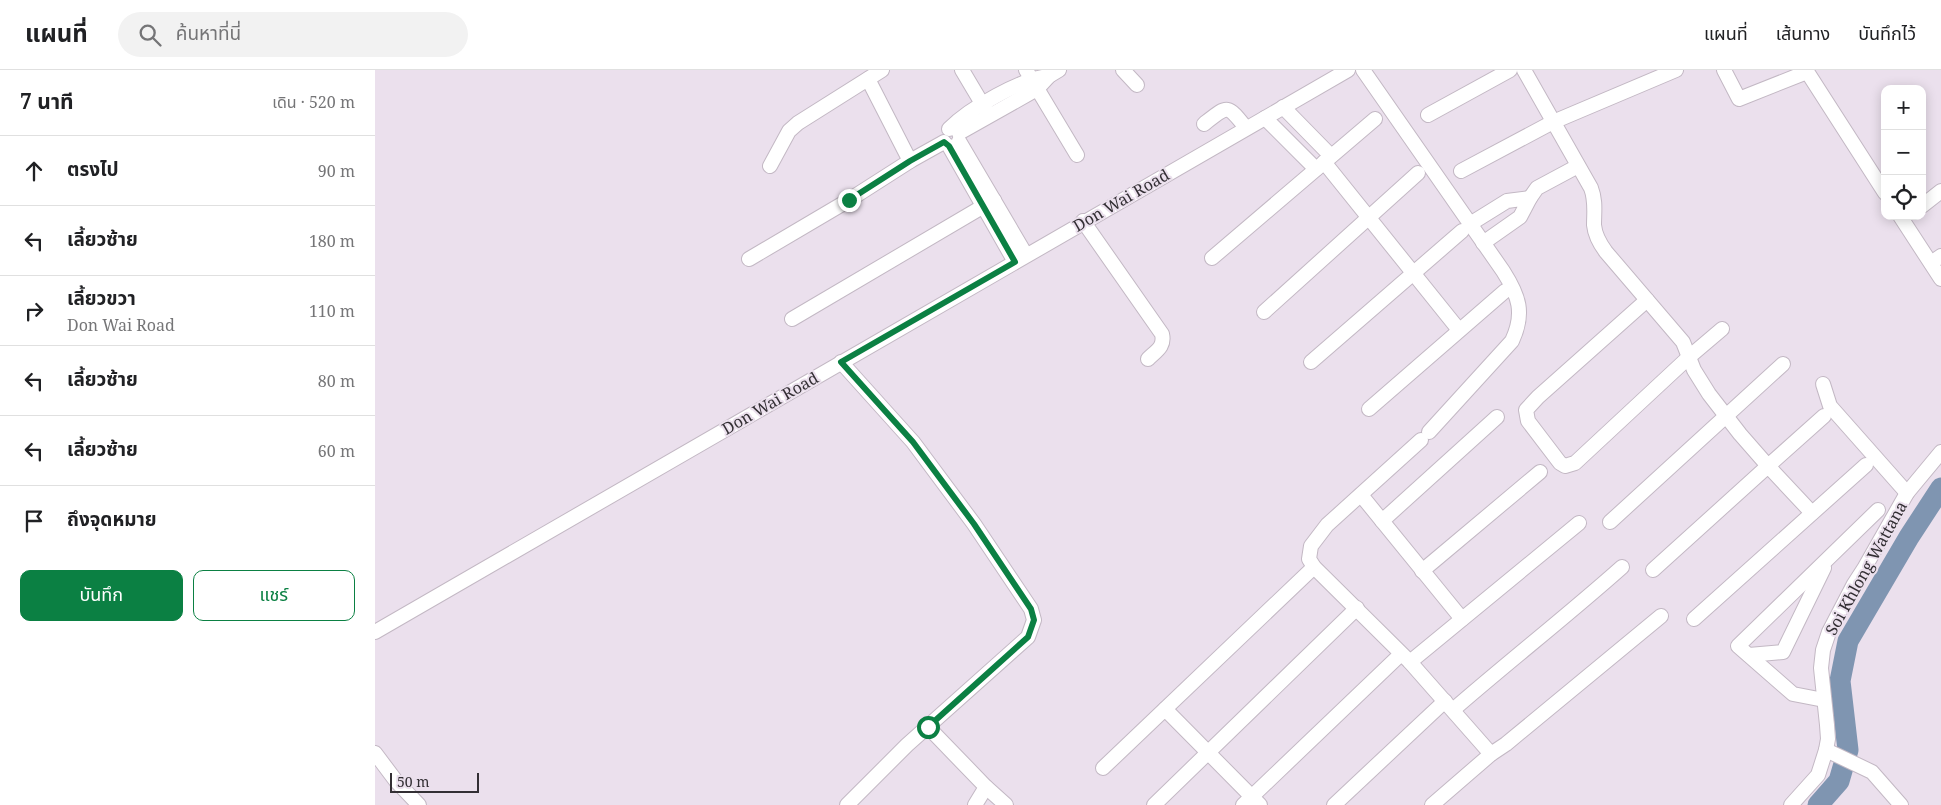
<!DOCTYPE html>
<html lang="th">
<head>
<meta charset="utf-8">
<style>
	body { margin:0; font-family:"Noto Serif","Noto Sans Thai",serif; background:#f2f2f2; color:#202124 }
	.controls { position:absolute; right:15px; top:15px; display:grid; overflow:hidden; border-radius:10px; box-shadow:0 2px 12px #0003 }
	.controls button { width:45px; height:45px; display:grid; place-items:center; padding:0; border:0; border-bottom:1px solid #e0e0e0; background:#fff; color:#202124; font:25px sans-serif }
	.scale { position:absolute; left:15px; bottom:12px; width:89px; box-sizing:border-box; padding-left:5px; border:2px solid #332f34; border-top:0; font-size:14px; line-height:18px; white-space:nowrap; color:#332f34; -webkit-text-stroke:4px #ebe0ed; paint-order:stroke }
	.stop { position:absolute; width:15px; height:15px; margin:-11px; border:4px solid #0b8043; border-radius:50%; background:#fff }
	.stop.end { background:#0b8043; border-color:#fff; box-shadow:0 1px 5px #0008 }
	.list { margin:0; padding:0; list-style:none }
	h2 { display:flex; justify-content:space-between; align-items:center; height:65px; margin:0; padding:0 20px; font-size:21px }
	h2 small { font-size:16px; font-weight:400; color:#757577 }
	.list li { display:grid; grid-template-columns:32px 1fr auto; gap:15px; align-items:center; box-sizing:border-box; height:70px; padding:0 20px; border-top:1px solid #e0e0e0 }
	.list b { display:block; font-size:19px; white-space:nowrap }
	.list p { margin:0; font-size:16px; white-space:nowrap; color:#757577 }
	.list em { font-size:16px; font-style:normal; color:#757577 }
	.actions { display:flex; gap:10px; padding:15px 20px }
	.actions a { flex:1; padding:11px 0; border:1px solid #0b8043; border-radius:10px; text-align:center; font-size:18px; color:#0b8043 }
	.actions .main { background:#0b8043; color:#fff }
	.icon { flex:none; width:28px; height:28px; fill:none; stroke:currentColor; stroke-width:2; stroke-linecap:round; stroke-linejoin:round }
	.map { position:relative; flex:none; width:1566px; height:735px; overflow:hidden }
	header { display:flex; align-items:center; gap:30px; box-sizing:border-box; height:70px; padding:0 25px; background:#fff; border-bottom:1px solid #e0e0e0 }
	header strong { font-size:24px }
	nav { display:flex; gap:28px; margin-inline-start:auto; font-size:18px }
	.search { width:350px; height:45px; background:#f2f2f2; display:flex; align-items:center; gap:12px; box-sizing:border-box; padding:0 18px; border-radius:28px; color:#757577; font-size:19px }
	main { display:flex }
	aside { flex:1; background:#fff }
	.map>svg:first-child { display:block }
</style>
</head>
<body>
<header>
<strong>แผนที่</strong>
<div class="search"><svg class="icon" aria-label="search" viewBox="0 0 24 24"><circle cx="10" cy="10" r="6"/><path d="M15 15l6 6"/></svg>ค้นหาที่นี่</div>
<nav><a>แผนที่</a><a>เส้นทาง</a><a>บันทึกไว้</a></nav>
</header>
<main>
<aside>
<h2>7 นาที<small>เดิน · 520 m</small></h2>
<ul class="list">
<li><svg class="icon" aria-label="ahead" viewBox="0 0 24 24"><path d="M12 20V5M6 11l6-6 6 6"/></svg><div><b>ตรงไป</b></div><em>90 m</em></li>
<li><svg class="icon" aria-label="left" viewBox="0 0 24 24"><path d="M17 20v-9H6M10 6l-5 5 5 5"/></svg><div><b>เลี้ยวซ้าย</b></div><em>180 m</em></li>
<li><svg class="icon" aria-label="right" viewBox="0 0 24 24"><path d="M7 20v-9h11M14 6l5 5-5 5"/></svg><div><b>เลี้ยวขวา</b><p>Don Wai Road</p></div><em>110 m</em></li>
<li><svg class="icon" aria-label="left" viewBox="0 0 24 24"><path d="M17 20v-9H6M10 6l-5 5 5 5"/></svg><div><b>เลี้ยวซ้าย</b></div><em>80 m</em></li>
<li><svg class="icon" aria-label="left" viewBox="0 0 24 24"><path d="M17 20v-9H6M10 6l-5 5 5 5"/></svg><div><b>เลี้ยวซ้าย</b></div><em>60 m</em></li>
<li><svg class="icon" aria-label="arrive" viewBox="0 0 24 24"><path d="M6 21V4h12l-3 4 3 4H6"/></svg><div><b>ถึงจุดหมาย</b></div></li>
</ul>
<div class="actions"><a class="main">บันทึก</a><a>แชร์</a></div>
</aside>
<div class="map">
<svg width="1566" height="735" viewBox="0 0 1566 735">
	<rect width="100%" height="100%" fill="#ebe0ed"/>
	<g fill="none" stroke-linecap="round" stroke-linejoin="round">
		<!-- river -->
		<polyline stroke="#7f95b1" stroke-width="21" points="1443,735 1464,711 1473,680 1465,611 1473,571 1534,467 1566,418"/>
		<defs>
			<g id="minor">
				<polyline points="587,0 612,42"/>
				<polyline points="651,0 702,85"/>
				<polyline points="748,0 762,15"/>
				<path d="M 988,0 L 1128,201 C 1144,226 1150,243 1137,271 L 1054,362"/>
				<path d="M 1149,0 L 1216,118 C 1221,131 1219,142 1219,155 C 1220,165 1225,174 1231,182 L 1308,272 L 1319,300 L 1334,324 L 1365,364 L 1393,396 L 1449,346"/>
				<polyline points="1349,0 1364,29 1432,2"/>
				<polyline points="1431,0 1510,123"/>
				<polyline points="493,9 535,91"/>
				<polyline points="908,37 956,86"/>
				<polyline points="1053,45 1135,0"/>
				<polyline points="890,48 941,99"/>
				<path d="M 829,54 C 853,35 852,34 871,58"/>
				<path d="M 574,59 C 595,38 646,9 674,6"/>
				<polyline points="584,63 662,19 674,6 684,0"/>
				<polyline points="584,71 651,185"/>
				<polyline points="574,76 640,192"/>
				<polyline points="949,92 1084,260"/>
				<polyline points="395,96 414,61 423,53 507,0"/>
				<polyline points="1086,101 1178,52 1301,0"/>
				<polyline points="1155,128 1162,118 1203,96"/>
				<polyline points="1547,136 1566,121"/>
				<polyline points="1525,146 1566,209"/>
				<path d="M 708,151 L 787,264 C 790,277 781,281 773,289"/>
				<polyline points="1095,154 1132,131 1155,128 1145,147 1108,173"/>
				<polyline points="837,188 1000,49"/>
				<polyline points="374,189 474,130 535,91 569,72"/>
				<polyline points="1556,193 1566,186"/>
				<polyline points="1272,230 1163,327 1151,340 1153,351 1185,393 1190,396 1200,393 1314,287 1347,259"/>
				<polyline points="889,242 1043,103"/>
				<polyline points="417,249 619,130"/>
				<polyline points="466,292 538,372 599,454 656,539 659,550 653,567 532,675 472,735"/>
				<polyline points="936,292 1087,161"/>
				<polyline points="1448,314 1455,336 1532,423"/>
				<polyline points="994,339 1130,221"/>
				<polyline points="1046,370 952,455 936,476 934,489 939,497 1035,592 1116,684"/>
				<polyline points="986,425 1087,549"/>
				<polyline points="1007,451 1122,347"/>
				<polyline points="1235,452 1408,294"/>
				<polyline points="1278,500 1393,396 1437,443"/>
				<polyline points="1047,501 1165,402"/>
				<polyline points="1319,549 1491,395"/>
				<polyline points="0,562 973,0"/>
				<polyline points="1374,585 1408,582 1449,498"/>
				<polyline points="1035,592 1204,453"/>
				<polyline points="1449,630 1418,624 1363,576 1503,440"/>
				<polyline points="790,639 939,497"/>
				<path d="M 1078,640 C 1133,592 1192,546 1247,497"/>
				<polyline points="553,657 611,717 600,735"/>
				<polyline points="1451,680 1497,702 1526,735"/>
				<polyline points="0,683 21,711 44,735"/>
				<polyline points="728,698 790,639 885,735"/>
				<polyline points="611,717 631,735"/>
				<polyline points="779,735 982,538"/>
				<polyline points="868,735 1026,584"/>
				<polyline points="959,735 1070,631"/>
				<polyline points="1057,735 1116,684 1131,674 1286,546"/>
				<polyline points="1416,735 1443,705 1451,680 1453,669 1452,655 1446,598 1448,580 1454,562 1479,514 1490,497 1532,423 1566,382"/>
			</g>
		</defs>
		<!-- minor casing -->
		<use href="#minor" stroke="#c3b8c4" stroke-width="16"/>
		<!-- minor -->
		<use href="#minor" stroke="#fff" stroke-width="14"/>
	</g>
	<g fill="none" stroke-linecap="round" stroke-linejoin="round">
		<!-- route -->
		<polyline stroke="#0b8043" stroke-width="6" points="474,130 535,91 569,72 574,76 640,192 466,292 538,372 599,454 656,539 659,550 653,567 553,657"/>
	</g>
	<g text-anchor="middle" stroke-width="4" stroke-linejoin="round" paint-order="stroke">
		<!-- street labels -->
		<g font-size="16" fill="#332f34" stroke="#ebe0ed">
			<text transform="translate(746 130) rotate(-30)" y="6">Don Wai Road</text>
			<text transform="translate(395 333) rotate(-30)" y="6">Don Wai Road</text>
			<text transform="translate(1491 498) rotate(-61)" y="6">Soi Khlong Wattana</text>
		</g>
	</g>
</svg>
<div class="controls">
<button>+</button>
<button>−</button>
<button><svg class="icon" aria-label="locate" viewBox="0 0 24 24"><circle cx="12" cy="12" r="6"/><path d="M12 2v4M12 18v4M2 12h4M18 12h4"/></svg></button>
</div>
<div class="scale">50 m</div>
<div class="stop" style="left:553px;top:657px"></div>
<div class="stop end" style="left:474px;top:130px"></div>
</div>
</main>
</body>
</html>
